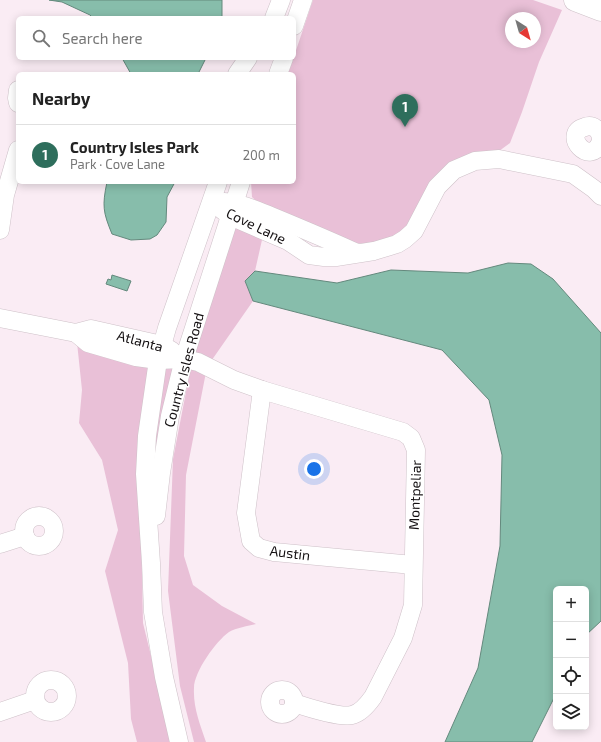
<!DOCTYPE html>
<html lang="en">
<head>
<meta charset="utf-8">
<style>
	body { margin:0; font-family:"Exo 2",sans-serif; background:#f6f6f6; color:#222 }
	.controls { position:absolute; right:12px; bottom:12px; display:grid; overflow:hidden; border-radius:6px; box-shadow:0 2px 10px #0003 }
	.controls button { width:36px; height:36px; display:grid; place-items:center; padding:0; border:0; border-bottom:1px solid #e0e0e0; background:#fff; color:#222; font:20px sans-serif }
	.compass { position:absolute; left:505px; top:12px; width:36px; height:36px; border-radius:50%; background:#fff; box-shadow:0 2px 10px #0003; rotate:143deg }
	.you { position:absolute; left:314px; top:469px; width:14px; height:14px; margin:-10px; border:3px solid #fff; border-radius:50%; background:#1a73e8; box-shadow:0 0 0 6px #1a73e833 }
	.badge { display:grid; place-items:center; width:26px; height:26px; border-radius:50%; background:#2e6e5c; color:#fff; font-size:13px; font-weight:700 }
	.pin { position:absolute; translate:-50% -33px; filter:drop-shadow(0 1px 2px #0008) }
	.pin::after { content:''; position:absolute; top:21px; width:14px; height:12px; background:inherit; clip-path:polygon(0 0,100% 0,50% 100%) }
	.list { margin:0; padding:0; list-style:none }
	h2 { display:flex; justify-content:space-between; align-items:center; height:52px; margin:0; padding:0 16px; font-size:17px }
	h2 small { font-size:13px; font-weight:400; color:#767676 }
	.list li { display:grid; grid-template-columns:26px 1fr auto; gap:12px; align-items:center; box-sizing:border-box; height:60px; padding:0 16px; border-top:1px solid #e0e0e0 }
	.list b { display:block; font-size:15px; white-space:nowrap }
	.list p { margin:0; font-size:13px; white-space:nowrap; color:#767676 }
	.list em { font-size:13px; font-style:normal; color:#767676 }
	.icon { flex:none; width:22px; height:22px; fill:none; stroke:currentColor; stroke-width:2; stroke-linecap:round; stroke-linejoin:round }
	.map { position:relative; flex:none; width:601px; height:742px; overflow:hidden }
	.search { position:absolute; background:#fff; box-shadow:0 2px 10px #0003; left:16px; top:16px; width:280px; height:44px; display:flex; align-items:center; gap:10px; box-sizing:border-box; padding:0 14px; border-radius:6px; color:#767676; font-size:15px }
	.panel { position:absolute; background:#fff; box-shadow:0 2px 10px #0003; left:16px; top:72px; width:280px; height:112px; border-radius:6px }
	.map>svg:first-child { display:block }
</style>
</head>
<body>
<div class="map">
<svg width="601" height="742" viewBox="0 0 601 742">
	<rect width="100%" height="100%" fill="#faecf4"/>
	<!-- green -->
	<g fill="#e9c0d7" fill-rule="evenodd">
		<path d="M 313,0 L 533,0 L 562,10 L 539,62 L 522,112 L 510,143 L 491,157 L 473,156 L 407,229 L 390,242 L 370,245 L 344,241 L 260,205 L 252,197 L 251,182 L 294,182 L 294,74 L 288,74 ZM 511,18 L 535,18 L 535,42 L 511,42 Z"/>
		<path d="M 239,224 L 264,231 L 255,271 L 245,281 L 253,301 L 207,367 L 186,475 L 184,556 L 193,585 L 222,606 L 256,624 C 248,626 236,628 229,632 C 216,641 194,672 194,688 C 193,707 200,724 206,742 L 194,742 L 180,686 L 168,591 L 173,459 L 192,361 L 228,236 Z"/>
		<polygon points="76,333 184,359 141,525 143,623 172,742 137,742 131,719 128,663 105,571 118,530 102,460 79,423 82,390"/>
	</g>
	<!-- water -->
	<g fill="#87bdab" stroke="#64897d">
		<polygon points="49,0 222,0 222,18 93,18 90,15 62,2"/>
		<polygon points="122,58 206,58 198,74 131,74"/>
		<path d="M 107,182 L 175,182 L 167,197 L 166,222 L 157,235 L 150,239 L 131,240 L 112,234 C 103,212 102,206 107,182 Z"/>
		<polygon points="508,263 531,264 553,279 601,333 601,621 586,635 586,589 556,589 556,694 532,742 445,742 478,668 500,546 502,455 489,400 442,350 253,301 245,281 255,271 337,283 391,270 468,273"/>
		<polygon points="112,275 131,281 127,291 106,284 108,279 111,280"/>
	</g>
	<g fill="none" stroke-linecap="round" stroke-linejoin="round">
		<defs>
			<g id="minor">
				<polyline points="274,18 281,0"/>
				<polyline points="294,26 303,0"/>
				<polyline points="237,74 248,58"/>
				<polyline points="278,74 284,58"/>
				<polyline points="18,90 17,98 18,103"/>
				<path d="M 601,138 C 600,130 593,124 585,127 C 560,134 591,169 601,141"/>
				<polyline points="212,202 230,216 288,241 309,255 324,257 336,257 374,251 397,244 405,239 414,231 437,187 454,170 475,161 499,159 573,174 594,189 601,196"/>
				<path d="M 224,202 C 240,203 256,210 271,216 C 300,228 329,240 357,253"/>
				<polyline points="0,230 5,195 18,150"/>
				<polyline points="0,318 76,333 91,329 162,345 172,351"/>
				<path d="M 76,333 L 88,343 L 136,357 L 158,360 L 184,359 L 198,362 L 234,380 L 262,390 L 403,432 L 411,438 L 416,450 L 413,605 L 403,638 L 373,697 C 368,704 361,713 352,715 C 341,718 306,707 294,703"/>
				<polyline points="262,390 246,513 251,541 259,548 274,552 413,565"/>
				<circle cx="39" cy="531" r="15"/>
				<polyline points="156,516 161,473 170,416 184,359 241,182"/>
				<polyline points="0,544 25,536"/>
				<circle cx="51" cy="696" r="16"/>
				<circle cx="282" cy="702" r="12"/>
				<polyline points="0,712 35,700"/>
				<polyline points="179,742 164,677 153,612 151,563 145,474 147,436 158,360 167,328 218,182"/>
			</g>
			<polyline id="major" points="575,0 601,10"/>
		</defs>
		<!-- minor casing -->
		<use href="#minor" stroke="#cec1c8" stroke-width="19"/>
		<!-- major casing -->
		<use href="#major" stroke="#cec1c8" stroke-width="23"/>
		<!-- minor -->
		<use href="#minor" stroke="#fff" stroke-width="18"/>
		<!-- major -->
		<use href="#major" stroke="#fff" stroke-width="22"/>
	</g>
	<g text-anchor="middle" stroke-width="3" stroke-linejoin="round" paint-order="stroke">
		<!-- street labels -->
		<g font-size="14" fill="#141012" stroke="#fff">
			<text transform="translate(256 226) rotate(26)" y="5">Cove Lane</text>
			<text transform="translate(140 341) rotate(15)" y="5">Atlanta</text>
			<text transform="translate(184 370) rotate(-75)" y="5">Country Isles Road</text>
			<text transform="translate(415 495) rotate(-88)" y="5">Montpeliar</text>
			<text transform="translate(290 553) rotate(7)" y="5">Austin</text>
		</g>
	</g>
</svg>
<div class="controls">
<button>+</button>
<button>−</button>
<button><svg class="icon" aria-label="locate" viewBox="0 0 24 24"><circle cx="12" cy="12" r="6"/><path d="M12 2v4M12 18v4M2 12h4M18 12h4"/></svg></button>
<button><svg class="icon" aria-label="layers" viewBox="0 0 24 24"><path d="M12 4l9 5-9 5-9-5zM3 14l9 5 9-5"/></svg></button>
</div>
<svg class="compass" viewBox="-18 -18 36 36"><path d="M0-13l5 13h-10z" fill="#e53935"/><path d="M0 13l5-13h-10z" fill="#767676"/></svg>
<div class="you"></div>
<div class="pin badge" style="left:405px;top:127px">1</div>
<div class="search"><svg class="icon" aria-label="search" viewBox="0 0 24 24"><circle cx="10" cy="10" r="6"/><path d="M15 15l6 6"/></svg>Search here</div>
<section class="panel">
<h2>Nearby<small></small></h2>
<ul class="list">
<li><span class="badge">1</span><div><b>Country Isles Park</b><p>Park · Cove Lane</p></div><em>200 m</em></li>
</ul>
</section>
</div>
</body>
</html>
